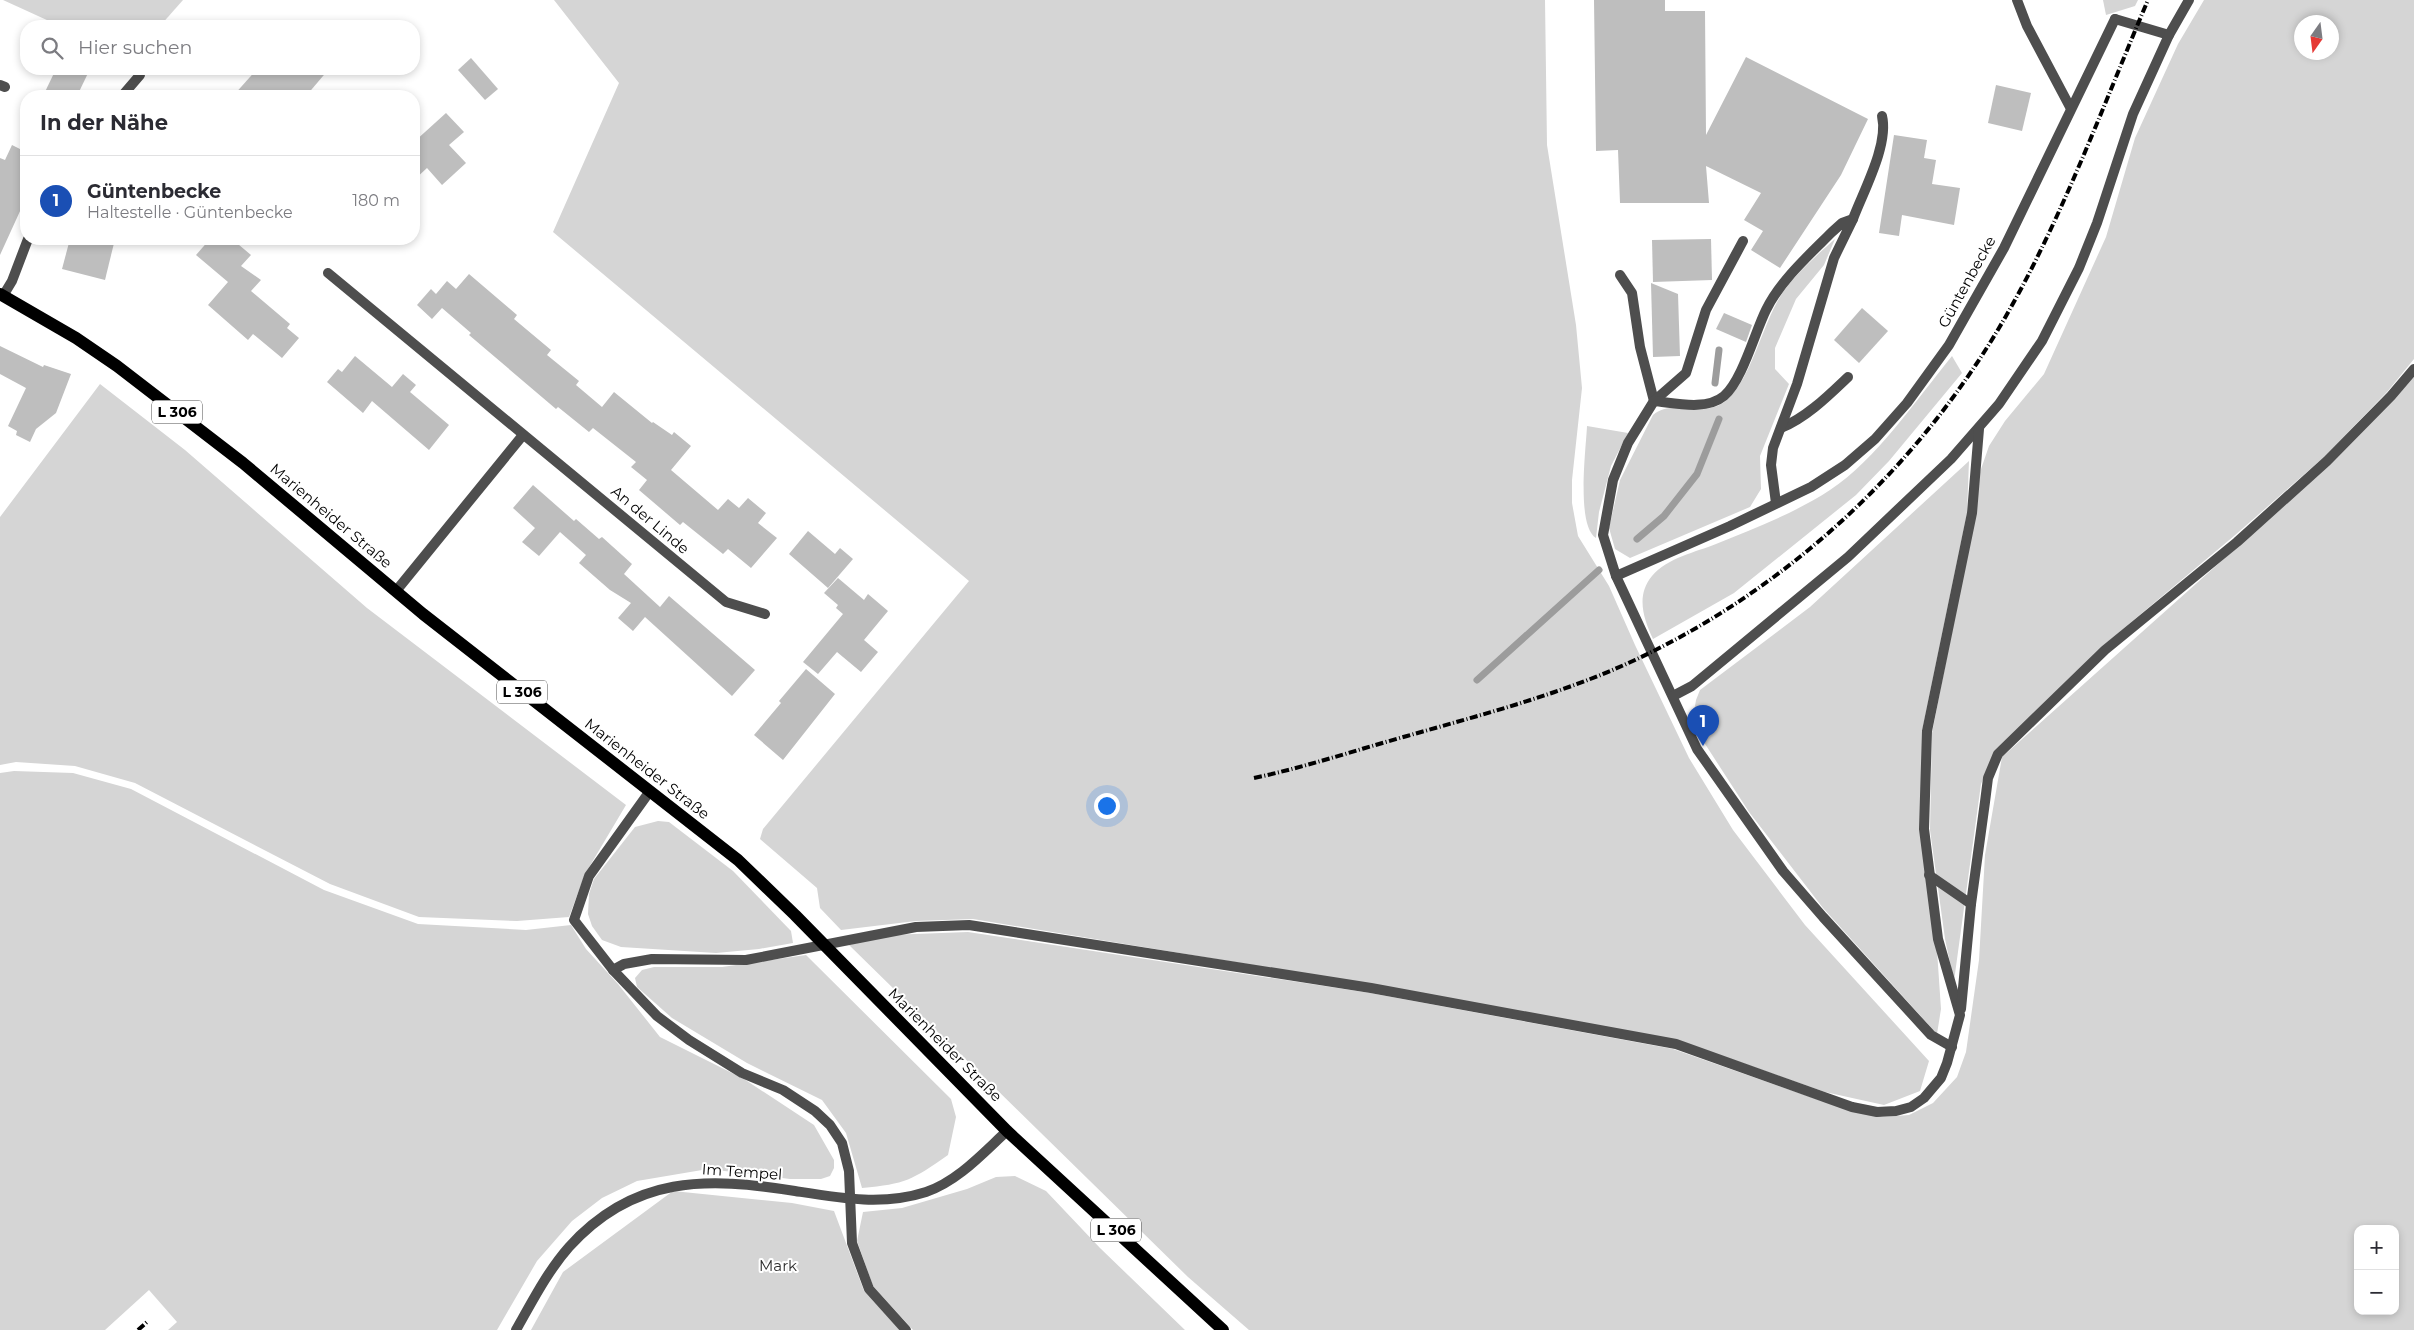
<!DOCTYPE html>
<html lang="de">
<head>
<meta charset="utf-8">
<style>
	body { margin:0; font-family:Montserrat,sans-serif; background:#f2f2f3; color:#2b2b33 }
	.controls { position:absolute; right:15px; bottom:15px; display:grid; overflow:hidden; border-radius:10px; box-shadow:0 2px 8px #0003 }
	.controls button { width:45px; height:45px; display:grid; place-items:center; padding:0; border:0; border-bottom:1px solid #e1e1e2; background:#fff; color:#2b2b33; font:25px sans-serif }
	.compass { position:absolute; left:2294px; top:15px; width:45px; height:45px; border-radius:50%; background:#fff; box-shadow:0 2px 8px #0003; rotate:194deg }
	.you { position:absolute; left:1106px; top:805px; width:18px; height:18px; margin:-12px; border:4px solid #fff; border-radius:50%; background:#1a73e8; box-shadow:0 0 0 8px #1a73e833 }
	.badge { display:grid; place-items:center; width:32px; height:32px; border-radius:50%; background:#000; color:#fff; font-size:16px; font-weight:700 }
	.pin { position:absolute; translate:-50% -41px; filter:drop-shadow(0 1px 2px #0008) }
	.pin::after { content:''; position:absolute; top:26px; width:18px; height:15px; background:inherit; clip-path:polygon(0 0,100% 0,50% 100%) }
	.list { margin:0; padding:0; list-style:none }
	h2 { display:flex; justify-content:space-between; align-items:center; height:65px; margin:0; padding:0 20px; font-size:21px }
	h2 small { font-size:16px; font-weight:400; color:#7c7c81 }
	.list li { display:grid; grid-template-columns:32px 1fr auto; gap:15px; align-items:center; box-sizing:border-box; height:90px; padding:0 20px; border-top:1px solid #e1e1e2 }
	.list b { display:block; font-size:19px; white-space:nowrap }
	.list p { margin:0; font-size:16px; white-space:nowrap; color:#7c7c81 }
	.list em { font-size:16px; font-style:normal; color:#7c7c81 }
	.icon { flex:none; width:28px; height:28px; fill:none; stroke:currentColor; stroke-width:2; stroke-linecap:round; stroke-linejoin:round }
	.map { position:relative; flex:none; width:2414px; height:1330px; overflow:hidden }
	.search { position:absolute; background:#fff; box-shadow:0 2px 8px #0003; left:20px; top:20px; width:400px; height:55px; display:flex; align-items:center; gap:12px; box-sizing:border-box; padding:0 18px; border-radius:20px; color:#7c7c81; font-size:19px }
	.panel { position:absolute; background:#fff; box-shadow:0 2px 8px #0003; left:20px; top:90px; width:400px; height:155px; border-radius:20px }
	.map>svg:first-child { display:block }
</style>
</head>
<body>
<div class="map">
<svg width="2414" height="1330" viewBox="0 0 2414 1330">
	<rect width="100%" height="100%" fill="#fff"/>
	<!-- green -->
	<g fill="#d5d5d5" fill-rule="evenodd">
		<polygon points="3,0 183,0 160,26 60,26"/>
		<polygon points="554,0 1545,0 1547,145 1576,325 1582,388 1572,480 1572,503 1578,536 1609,586 1635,645 1689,758 1733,830 1805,925 1929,1061 1920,1091 1884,1105 1825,1092 1680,1041 1373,985 973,919 916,921 841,930 820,908 817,888 760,839 763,829 969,581 553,232 619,83"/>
		<polygon points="2103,0 2138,0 2135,6 2106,15"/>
		<path d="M 2204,0 L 2414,0 L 2414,359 L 2387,392 L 2324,457 L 2234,536 L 2105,644 L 1995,752 L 1981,784 L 1954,981 L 1945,939 L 1930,830 L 1932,733 L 1975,514 L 1980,472 L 1989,446 L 2005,421 L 2044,374 L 2106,237 L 2135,138 L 2178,44 ZM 2302,22 L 2332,22 L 2332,52 L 2302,52 Z"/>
		<path d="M 1835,239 L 1824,265 L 1796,299 L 1775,348 L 1775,369 L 1789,384 L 1760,456 L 1761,489 L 1750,507 L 1630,558 L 1615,549 L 1609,528 L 1620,480 L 1653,415 C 1673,397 1705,421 1728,399 C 1752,376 1762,326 1780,297 C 1791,278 1818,254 1835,239 Z"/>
		<path d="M 1952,356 L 1962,373 L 1889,461 L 1856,495 L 1734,593 L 1653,639 C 1643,618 1636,595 1652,576 C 1667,558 1696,552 1716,544 C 1755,528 1795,513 1830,490 C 1876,460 1916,400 1952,356 Z"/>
		<path d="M 2414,374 L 2414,1330 L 1249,1330 L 1188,1277 L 849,945 L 888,935 L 968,932 L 1370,993 L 1673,1049 L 1819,1100 L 1882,1117 L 1909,1115 L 1933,1103 L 1957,1077 L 1966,1052 L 1979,960 L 1985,855 L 2002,757 L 2329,465 ZM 2358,1229 L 2395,1229 L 2395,1311 L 2358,1311 Z"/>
		<polygon points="100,384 185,450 367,608 626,805 585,874 569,917 517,921 419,917 330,884 135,783 75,766 16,762 0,765 0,517"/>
		<path d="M 1587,426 L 1628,433 L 1611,466 L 1599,512 L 1596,538 C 1576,526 1586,449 1587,426 Z"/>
		<polygon points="1969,461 1967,513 1922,731 1941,1009 1937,1034 1823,908 1749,812 1698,733 1694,712 1696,700 1700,690 1810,607"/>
		<polygon points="14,771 73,773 131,789 324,890 418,924 526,930 571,925 586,949 618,984 660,1037 744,1079 814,1125 834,1160 834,1168 830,1176 821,1179 790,1179 708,1169 637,1181 602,1198 572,1221 537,1261 497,1330 168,1330 177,1322 149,1290 105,1330 0,1330 0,773"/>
		<polygon points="658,821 669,822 733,871 791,931 793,943 759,949 716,953 621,947 602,940 592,926 588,914 589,894 594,879 635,827"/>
		<path d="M 806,955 L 951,1099 L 956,1117 L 948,1155 C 912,1180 906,1184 862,1188 L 846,1133 L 822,1100 L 747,1063 L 672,1018 L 637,987 L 635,978 L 642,970 L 654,967 L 722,967 Z"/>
		<polygon points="1015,1176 1046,1191 1100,1248 1185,1330 913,1330 873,1286 857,1241 863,1212 902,1208 967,1189 996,1177"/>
		<polygon points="673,1191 792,1203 834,1211 864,1291 900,1330 531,1330 563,1272"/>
	</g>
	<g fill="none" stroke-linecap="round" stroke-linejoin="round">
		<!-- stream -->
		<g stroke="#9c9c9c" stroke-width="7">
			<polyline points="1715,383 1719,350"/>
			<polyline points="1637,539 1664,516 1697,474 1719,419"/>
			<polyline points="1477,680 1599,570"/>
		</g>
	</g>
	<!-- building -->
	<g fill="#bebebe">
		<polygon points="1594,0 1665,0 1665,11 1705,11 1706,135 1746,57 1868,119 1841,175 1780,268 1751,250 1763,231 1744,220 1761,193 1706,166 1709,203 1620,203 1618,150 1596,151"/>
		<polygon points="471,58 498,89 485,100 458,70"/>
		<polygon points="56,69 90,69 77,96 43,96"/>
		<polygon points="257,69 329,69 306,96 233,96"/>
		<polygon points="1996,85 2031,93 2022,131 1988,123"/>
		<polygon points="446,113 464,132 449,145 466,163 442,185 427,168 414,180 414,142"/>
		<polygon points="1894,135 1927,140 1924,158 1936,160 1932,184 1960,188 1954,225 1902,215 1899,236 1879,233"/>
		<polygon points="12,145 26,152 26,198 0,255 0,158 5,160"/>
		<polygon points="70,239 115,239 105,280 62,269"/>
		<polygon points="210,239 232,239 251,255 241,266 261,280 251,291 290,324 287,328 299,338 282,358 253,334 248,340 208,305 228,282 196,255"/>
		<polygon points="1711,239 1712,280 1653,282 1652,240"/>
		<polygon points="469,274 517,315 514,319 551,350 547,355 579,381 576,385 602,407 614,392 652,423 653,422 672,435 674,432 691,446 671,470 718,510 728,499 739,508 748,498 766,513 758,523 777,538 751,568 728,549 723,554 683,522 680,525 639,490 647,480 631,467 636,462 593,428 589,432 558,407 556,409 469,335 471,333 442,308 432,319 417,305 431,289 436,294 447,281 456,289"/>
		<polygon points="1651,283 1678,294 1680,356 1653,357"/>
		<polygon points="1862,308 1888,331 1859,363 1834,340"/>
		<polygon points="1724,313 1752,325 1746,342 1716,329"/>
		<polygon points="0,346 43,367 44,365 71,374 56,413 36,429 30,442 16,435 17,431 8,426 26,388 0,374"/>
		<polygon points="355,356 392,387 403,374 416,385 410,392 449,425 429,450 372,401 363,413 327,382 338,369 342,372"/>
		<polygon points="533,485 574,521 576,519 599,539 602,537 632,564 624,574 660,607 669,596 755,670 732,696 645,617 633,631 618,618 631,603 610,590 579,563 586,555 560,532 539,556 522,542 535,528 513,508"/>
		<polygon points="808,531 835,554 840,548 853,559 828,588 789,554"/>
		<polygon points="838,578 864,600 868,594 888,611 864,640 878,652 861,672 837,652 818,674 803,662 843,614 836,608 838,605 824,593"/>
		<polygon points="806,669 835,694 783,760 754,735 781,703 779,701"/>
	</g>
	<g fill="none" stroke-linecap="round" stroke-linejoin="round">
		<!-- service -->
		<g stroke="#4e4e4e" stroke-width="10">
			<polyline points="2017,0 2027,26 2070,107"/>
			<polyline points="2115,19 2169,35"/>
			<polyline points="0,85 5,87"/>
			<path d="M 1853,219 C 1863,192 1889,145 1882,116"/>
			<polyline points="1620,275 1632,293 1640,347 1654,401"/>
			<path d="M 1781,428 C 1807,417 1828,396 1848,377"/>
		</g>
		<!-- minor -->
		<g stroke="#4e4e4e" stroke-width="10">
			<polyline points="122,96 140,75"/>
			<polyline points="1743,241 1706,310 1686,373 1654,401 1628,443 1613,480 1603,535 1616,576 1697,749 1783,871 1823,917 1931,1035 1952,1047"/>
			<polyline points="328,273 726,602 765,614"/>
			<polyline points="3,296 12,281 28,239"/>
			<path d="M 1654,401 C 1675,403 1706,411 1724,396 C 1742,381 1755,332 1766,310 C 1780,281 1809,255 1832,232 L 1842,223 L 1853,219 L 1834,258 L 1797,384 L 1773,448 L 1771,465 L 1776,503"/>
			<polyline points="1616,576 1730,526 1811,487 1845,465 1875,439 1907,403 1949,345 2004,248 2115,19"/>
			<polyline points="396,591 523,435"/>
			<polyline points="1673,696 1692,686 1848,557 1951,459 1999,404 2042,341 2079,268 2097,223 2133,114 2169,35 2189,0"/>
			<polyline points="650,791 589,876 574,920 613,970 657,1016 689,1040 742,1073 783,1090 815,1111 830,1125 842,1143 849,1171 852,1243 869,1289 906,1330"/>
			<polyline points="1929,875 1971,904"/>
			<polyline points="613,970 624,964 652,959 746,960 916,927 969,925 1371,988 1676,1044 1852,1107 1877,1112 1896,1111 1911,1107 1924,1098 1941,1078 1947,1063 1960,1015 1938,939 1924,829 1927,731 1972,513 1979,429"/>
			<polyline points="1961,1009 1971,904 1985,802 1988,778 1998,754 2105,650 2237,542 2327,461 2391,396 2414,369"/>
			<path d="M 516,1330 C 532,1302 547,1272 569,1247 C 634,1175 707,1177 795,1191 C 839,1198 883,1206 926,1192 C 958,1181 983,1153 1007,1131"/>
		</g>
		<!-- primary -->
		<polyline stroke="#000" stroke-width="12" points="0,294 76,338 117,366 243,463 423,614 738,860 795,915 1007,1131 1223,1330"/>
		<!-- rail -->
		<g stroke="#000" stroke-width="4" stroke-dasharray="8 2.5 1 2.5" stroke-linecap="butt">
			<path d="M 1254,778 C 1306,767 1356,750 1407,736 C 1484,714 1562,694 1635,660 C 1786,589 1914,471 1999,328 C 2059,227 2102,108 2148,0"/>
			<polyline points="138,1330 147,1322"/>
		</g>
	</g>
	<g text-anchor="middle" stroke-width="4" stroke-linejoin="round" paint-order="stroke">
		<!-- shield labels -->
		<g fill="#fff" stroke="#4c4c4c" stroke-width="1">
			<rect x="152" y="400.5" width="50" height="23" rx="4"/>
			<rect x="497" y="680.5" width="50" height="23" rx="4"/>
			<rect x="1091" y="1218.5" width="50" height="23" rx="4"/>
		</g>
		<g font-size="14" font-weight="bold" fill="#000">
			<text x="177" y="417">L 306</text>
			<text x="522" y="697">L 306</text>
			<text x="1116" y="1235">L 306</text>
		</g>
		<!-- street labels -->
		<g font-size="15" fill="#000" stroke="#fff">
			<text transform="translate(1967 282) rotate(-61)" y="5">Güntenbecke</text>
			<text transform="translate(331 516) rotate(40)" y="5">Marienheider Straße</text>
			<text transform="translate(650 520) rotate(40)" y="5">An der Linde</text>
			<text transform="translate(647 769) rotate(38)" y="5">Marienheider Straße</text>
			<text transform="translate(945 1045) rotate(45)" y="5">Marienheider Straße</text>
			<text transform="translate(742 1172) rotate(4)" y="5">Im Tempel</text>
		</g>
		<!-- park labels -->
		<g font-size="15" fill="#2c2c2c" stroke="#fff">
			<text x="778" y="1271">Mark</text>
		</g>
	</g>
</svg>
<div class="controls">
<button>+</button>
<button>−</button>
</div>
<svg class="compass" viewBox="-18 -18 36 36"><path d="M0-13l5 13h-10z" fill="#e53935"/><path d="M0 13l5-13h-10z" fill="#7c7c81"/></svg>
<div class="you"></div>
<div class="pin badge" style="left:1703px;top:746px;background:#1a4fb4">1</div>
<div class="search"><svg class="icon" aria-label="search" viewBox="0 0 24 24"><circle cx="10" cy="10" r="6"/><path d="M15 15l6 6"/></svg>Hier suchen</div>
<section class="panel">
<h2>In der Nähe<small></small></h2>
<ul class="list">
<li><span class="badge" style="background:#1a4fb4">1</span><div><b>Güntenbecke</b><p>Haltestelle · Güntenbecke</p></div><em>180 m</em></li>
</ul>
</section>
</div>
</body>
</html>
